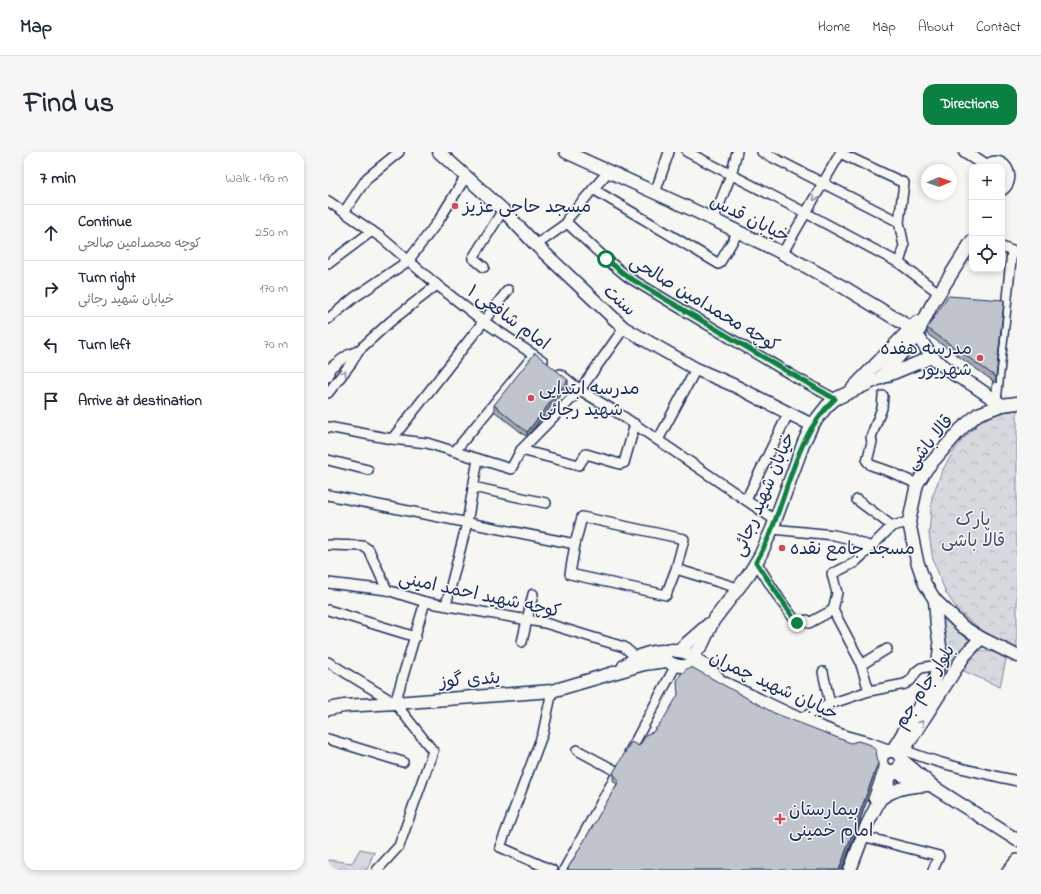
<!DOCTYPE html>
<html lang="en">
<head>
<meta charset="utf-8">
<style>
	body { margin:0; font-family:"Indie Flower","Playpen Sans Arabic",sans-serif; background:#f6f6f7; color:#1f2937 }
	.controls { position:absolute; right:12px; top:12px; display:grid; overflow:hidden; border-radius:8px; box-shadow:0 2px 6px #0003 }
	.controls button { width:36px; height:36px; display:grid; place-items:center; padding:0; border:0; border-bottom:1px solid #e0e1e3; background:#fff; color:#1f2937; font:20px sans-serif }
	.compass { position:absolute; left:593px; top:12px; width:36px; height:36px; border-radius:50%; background:#fff; box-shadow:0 2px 6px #0003; rotate:88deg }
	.stop { position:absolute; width:12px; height:12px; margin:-9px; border:3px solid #0b8043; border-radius:50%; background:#fff }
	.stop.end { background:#0b8043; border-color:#fff; box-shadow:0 1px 4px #0008 }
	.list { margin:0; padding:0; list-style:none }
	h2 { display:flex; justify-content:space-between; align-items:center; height:52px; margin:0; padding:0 16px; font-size:17px }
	h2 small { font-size:13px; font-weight:400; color:#747a83 }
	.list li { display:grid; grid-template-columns:26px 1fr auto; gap:12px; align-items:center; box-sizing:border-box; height:56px; padding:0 16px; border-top:1px solid #e0e1e3 }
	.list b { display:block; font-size:15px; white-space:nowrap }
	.list p { margin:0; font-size:13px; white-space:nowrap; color:#747a83 }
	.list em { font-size:13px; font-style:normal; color:#747a83 }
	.icon { flex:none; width:22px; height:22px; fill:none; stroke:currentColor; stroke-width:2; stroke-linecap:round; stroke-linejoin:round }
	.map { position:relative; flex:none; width:689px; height:718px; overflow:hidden; border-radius:12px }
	header { display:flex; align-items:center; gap:24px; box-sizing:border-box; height:56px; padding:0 20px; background:#fff; border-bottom:1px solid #e0e1e3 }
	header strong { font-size:19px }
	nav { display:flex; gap:22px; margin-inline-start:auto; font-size:14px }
	.intro { display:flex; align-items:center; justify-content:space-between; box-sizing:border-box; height:96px; padding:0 24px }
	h1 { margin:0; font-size:28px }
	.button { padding:10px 18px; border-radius:12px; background:#0b8043; color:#fff; font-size:14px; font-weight:700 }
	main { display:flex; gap:24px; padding:0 24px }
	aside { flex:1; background:#fff; border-radius:12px; box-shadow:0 2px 6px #0003 }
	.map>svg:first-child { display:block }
</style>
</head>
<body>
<header>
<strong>Map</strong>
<nav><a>Home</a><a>Map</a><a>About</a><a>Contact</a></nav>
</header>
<div class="intro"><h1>Find us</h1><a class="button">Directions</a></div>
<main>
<aside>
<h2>7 min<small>Walk · 490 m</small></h2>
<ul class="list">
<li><svg class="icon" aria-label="ahead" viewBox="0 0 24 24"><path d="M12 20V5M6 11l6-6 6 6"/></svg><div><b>Continue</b><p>کوچه محمدامین صالحی</p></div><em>250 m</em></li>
<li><svg class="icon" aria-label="right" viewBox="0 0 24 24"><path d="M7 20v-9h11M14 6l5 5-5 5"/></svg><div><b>Turn right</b><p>خیابان شهید رجائی</p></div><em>170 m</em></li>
<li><svg class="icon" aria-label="left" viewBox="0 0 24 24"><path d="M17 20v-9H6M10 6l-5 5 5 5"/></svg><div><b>Turn left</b></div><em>70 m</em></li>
<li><svg class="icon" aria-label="arrive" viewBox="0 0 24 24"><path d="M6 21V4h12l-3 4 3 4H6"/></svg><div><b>Arrive at destination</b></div></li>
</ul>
</aside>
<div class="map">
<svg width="689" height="718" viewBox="0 0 689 718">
	<defs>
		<pattern id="forest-crowns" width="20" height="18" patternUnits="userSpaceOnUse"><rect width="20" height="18" fill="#d6d9dd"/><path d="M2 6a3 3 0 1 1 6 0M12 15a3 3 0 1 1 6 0" fill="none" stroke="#b7bbc0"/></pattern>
	</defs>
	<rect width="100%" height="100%" fill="#f6f6f2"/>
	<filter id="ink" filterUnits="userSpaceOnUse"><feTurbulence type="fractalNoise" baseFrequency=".025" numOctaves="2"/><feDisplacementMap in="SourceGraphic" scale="8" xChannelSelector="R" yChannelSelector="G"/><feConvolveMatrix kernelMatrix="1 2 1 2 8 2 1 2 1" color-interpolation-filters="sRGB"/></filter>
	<g filter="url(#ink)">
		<!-- forest -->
		<g fill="url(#forest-crowns)" stroke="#78849e">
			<polygon points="689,258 689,497 670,491 639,467 627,454 618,441 605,408 601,382 604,345 614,319 627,297 639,283 655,267 670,261"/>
			<polygon points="607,448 653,486 616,535 606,531"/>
			<polygon points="653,498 679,503 672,535 631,517 640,502"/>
			<polygon points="32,697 46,700 39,718 0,718 0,708 24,711"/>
		</g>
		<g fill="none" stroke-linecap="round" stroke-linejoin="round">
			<defs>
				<g id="street">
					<polyline points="359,0 478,61 571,111 611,141"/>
					<polyline points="434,0 571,70"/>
					<polyline points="512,1 576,31 571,70 576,94 571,111"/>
					<polyline points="265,37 391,112 410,80"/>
					<polyline points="327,41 341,0"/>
					<polyline points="0,49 54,86 109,133 155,169 215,209"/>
					<polyline points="16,60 39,26 71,0"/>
					<polyline points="385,68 403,23 409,0"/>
					<polyline points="239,71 278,107 300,125 467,225 507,247"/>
					<polyline points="208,93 239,71 240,66 280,20"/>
					<polyline points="674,95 689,101"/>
					<polyline points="454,102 513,0"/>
					<polyline points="0,112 44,79"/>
					<polyline points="156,115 145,106 175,58"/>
					<polyline points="0,167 27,145 80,109 111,68 138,24"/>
					<polyline points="232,222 252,238 290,261 447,368"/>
					<polyline points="0,225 2,216 20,203 30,199 63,169 109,133"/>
					<polyline points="0,241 24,210 30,199"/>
					<polyline points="555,244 554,256 543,285 544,290 539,309 543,313 563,320 589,332"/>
					<polyline points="668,249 684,99"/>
					<polyline points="0,275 64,287 99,291 183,317 193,298 252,238 296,176"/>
					<polyline points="64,287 180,138"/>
					<polyline points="330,288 368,217"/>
					<polyline points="193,298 251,313 258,302 292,312 296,311 307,272"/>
					<polyline points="127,299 206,203"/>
					<polyline points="0,308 40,318"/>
					<polyline points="145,335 218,351"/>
					<polyline points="0,343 247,392"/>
					<polyline points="418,348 461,260"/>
					<polyline points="529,348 564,374"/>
					<polyline points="444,377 506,383 523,387 543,395"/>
					<polyline points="0,393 35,394 41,398 59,438"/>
					<polyline points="428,410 452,448 469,471 479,468 481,471 505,458"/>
					<polyline points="348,417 356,387 254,365 247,392 242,422 338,443 348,417 410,436"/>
					<polyline points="0,431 59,438 97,450 217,471 296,495 309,506"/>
					<polyline points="118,453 139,371 150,307"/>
					<polyline points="0,458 88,485"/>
					<polyline points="194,490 205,442"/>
					<polyline points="0,510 67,551 105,599 71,694 49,718"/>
					<polyline points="533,513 559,497"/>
					<polyline points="495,520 502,552"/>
					<polyline points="224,539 215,581 172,695 224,718"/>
					<polyline points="541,539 532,509 505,458 509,441 504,422 526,411 537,401 564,374 581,370"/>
					<polyline points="67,551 97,450"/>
					<polyline points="471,567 502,552 541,539 577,532 583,528 588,520 593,516 610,513"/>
					<polyline points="0,587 75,610"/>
					<polyline points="249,598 290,620"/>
					<path d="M 576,598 C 612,613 651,620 689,629"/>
					<polyline points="301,601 348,513"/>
					<polyline points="534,684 611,704 605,718"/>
					<polyline points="236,718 291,618"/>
					<polyline points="679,718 689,707"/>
				</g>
				<g id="secondary">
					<polyline points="111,0 175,58 208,93 296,176 368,217 405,233 484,273"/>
					<polyline points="238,0 363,57 448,98 517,136 583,176"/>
					<polyline points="637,0 659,14"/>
					<path d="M 658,15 C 674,0 689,26 674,37"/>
					<polyline points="589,183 604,205 627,223 645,233 674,253"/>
					<polyline points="553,226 604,205"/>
					<polyline points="524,237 589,170"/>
					<polyline points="689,251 674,253 650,262 633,277 599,316 589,332 581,370 589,409 597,432 607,448 635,475 653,486 689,504"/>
					<path d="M 344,498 C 352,499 360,500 366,506 L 365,511 C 357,517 338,514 335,502 L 339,499 Z"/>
					<polyline points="350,499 381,472"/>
					<polyline points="364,504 374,493 385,469 421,422 432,404 444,377 476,290 484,273 499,254 507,247 552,226 589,183 603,154 644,89"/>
					<polyline points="366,506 380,515 390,526"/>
					<path d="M 296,514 C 310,504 322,498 339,499"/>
					<polyline points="360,514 471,567 517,585 542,592 561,599"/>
					<polyline points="0,557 16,554 67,551 224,539 316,512 338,509"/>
					<circle cx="563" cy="609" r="10"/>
					<polyline points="564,599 606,531 610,513 612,494 609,475 607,448"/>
					<polyline points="572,604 636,504 653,486"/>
					<polyline points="573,607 607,636 689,688"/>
					<polyline points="565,619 595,632"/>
					<polyline points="546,645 555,615"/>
					<path d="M 552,647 C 568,636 580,634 600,633"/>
					<polyline points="522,718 539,673 559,633 564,620"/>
				</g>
			</defs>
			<!-- street casing -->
			<use href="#street" stroke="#1b2f5e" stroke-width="12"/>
			<!-- secondary casing -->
			<use href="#secondary" stroke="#1b2f5e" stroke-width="15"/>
			<!-- street -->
			<use href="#street" stroke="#f6f6f2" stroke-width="9"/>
			<!-- secondary -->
			<use href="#secondary" stroke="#f6f6f2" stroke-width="12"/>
		</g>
		<!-- wall -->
		<g fill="#a5a9b0" stroke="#1b2f5e">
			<polygon points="676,153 668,231 599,182 599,176"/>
			<polygon points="240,233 199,285 166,259 166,253"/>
			<polygon points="446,561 550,618 514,718 239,718 289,633 285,628 285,621 325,580 335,568"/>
		</g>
		<!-- shaded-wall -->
		<g fill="#868990" stroke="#1b2f5e">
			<polygon points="676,148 676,153 668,231 668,225"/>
			<polygon points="240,228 240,233 199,285 199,280"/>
			<polygon points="550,611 550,618 514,718 511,718"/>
		</g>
		<!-- building -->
		<g fill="#c0c4cd" stroke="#1b2f5e">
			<polygon points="620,144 676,148 668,225 599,176"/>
			<polygon points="207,201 240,228 199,280 166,253"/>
			<polygon points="360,516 365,516 446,561 523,591 530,589 543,593 548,599 550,611 511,718 239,718 291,629 285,621 303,590 311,594 319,582 325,580 335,568 350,543 349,529 353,522"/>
		</g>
		<!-- one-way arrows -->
		<defs><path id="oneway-chevron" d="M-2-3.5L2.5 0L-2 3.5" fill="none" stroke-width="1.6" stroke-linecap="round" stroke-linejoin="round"/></defs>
		<g stroke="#8892a8">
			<use href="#oneway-chevron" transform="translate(487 46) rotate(120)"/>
			<use href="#oneway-chevron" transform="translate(16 221) rotate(-53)"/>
			<use href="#oneway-chevron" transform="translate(593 571) rotate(-58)"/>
		</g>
	</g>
	<g fill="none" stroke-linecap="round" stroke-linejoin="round" filter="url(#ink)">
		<!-- route -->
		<path stroke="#0b8043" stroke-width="5" d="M 278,107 L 300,125 L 312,132 L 467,224 L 507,247 C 462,287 459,359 428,410 L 469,471"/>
	</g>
	<!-- markers -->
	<g fill="#d1495b" stroke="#f6f6f2" stroke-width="1.5">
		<circle cx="127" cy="54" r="4"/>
		<circle cx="652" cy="206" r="4"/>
		<circle cx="203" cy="246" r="4"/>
		<circle cx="454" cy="396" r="4"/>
		<path d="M450 661h4v4h4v4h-4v4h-4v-4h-4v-4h4z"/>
	</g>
	<g text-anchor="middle" stroke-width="3" stroke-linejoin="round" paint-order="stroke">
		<!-- poi labels -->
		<g font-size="18" fill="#1b2f5e" stroke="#f6f6f2" text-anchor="start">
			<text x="135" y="60">مسجد حاجی عزیز</text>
			<text x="644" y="202" text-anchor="end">مدرسه هفده<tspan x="644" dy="21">شهریور</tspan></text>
			<text x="211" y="242">مدرسه ابتدایی<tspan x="211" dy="21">شهید رجائی</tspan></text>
			<text x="462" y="402">مسجد جامع نقده</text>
			<text x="461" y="663">بیمارستان<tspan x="461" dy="21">امام خمینی</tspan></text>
		</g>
		<!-- street labels -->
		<g font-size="18" fill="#1b2f5e" stroke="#f6f6f2">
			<text transform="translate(422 66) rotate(26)" y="6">خیابان قدس</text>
			<text transform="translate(292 148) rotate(42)" y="6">سنت</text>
			<text transform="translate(377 151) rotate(31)" y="6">کوچه محمدامین صالحی</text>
			<text transform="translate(181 165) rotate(36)" y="6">امام شافعی ۱</text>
			<text transform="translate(601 290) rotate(-51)" y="6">قالا باشی</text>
			<text transform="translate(435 342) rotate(-67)" y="6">خیابان شهید رجائی</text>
			<text transform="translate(152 442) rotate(12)" y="6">کوچه شهید احمد امینی</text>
			<text transform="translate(142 527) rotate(-4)" y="6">یئدی گوز</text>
			<text transform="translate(446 533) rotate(25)" y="6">خیابان شهید چمران</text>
			<text transform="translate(596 534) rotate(-57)" y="6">بلوار جام جم</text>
		</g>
		<!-- park labels -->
		<g font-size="18" fill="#405177" stroke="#f6f6f2">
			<text x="645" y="373">پارک<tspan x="645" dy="21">قالا باشی</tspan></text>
		</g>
	</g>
</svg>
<div class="controls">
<button>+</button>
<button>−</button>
<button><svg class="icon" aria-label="locate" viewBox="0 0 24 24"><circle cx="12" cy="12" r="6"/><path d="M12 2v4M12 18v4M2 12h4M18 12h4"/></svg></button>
</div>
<svg class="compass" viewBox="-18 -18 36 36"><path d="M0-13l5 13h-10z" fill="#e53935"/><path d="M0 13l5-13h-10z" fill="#747a83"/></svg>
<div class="stop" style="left:278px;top:107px"></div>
<div class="stop end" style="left:469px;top:471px"></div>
</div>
</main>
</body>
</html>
